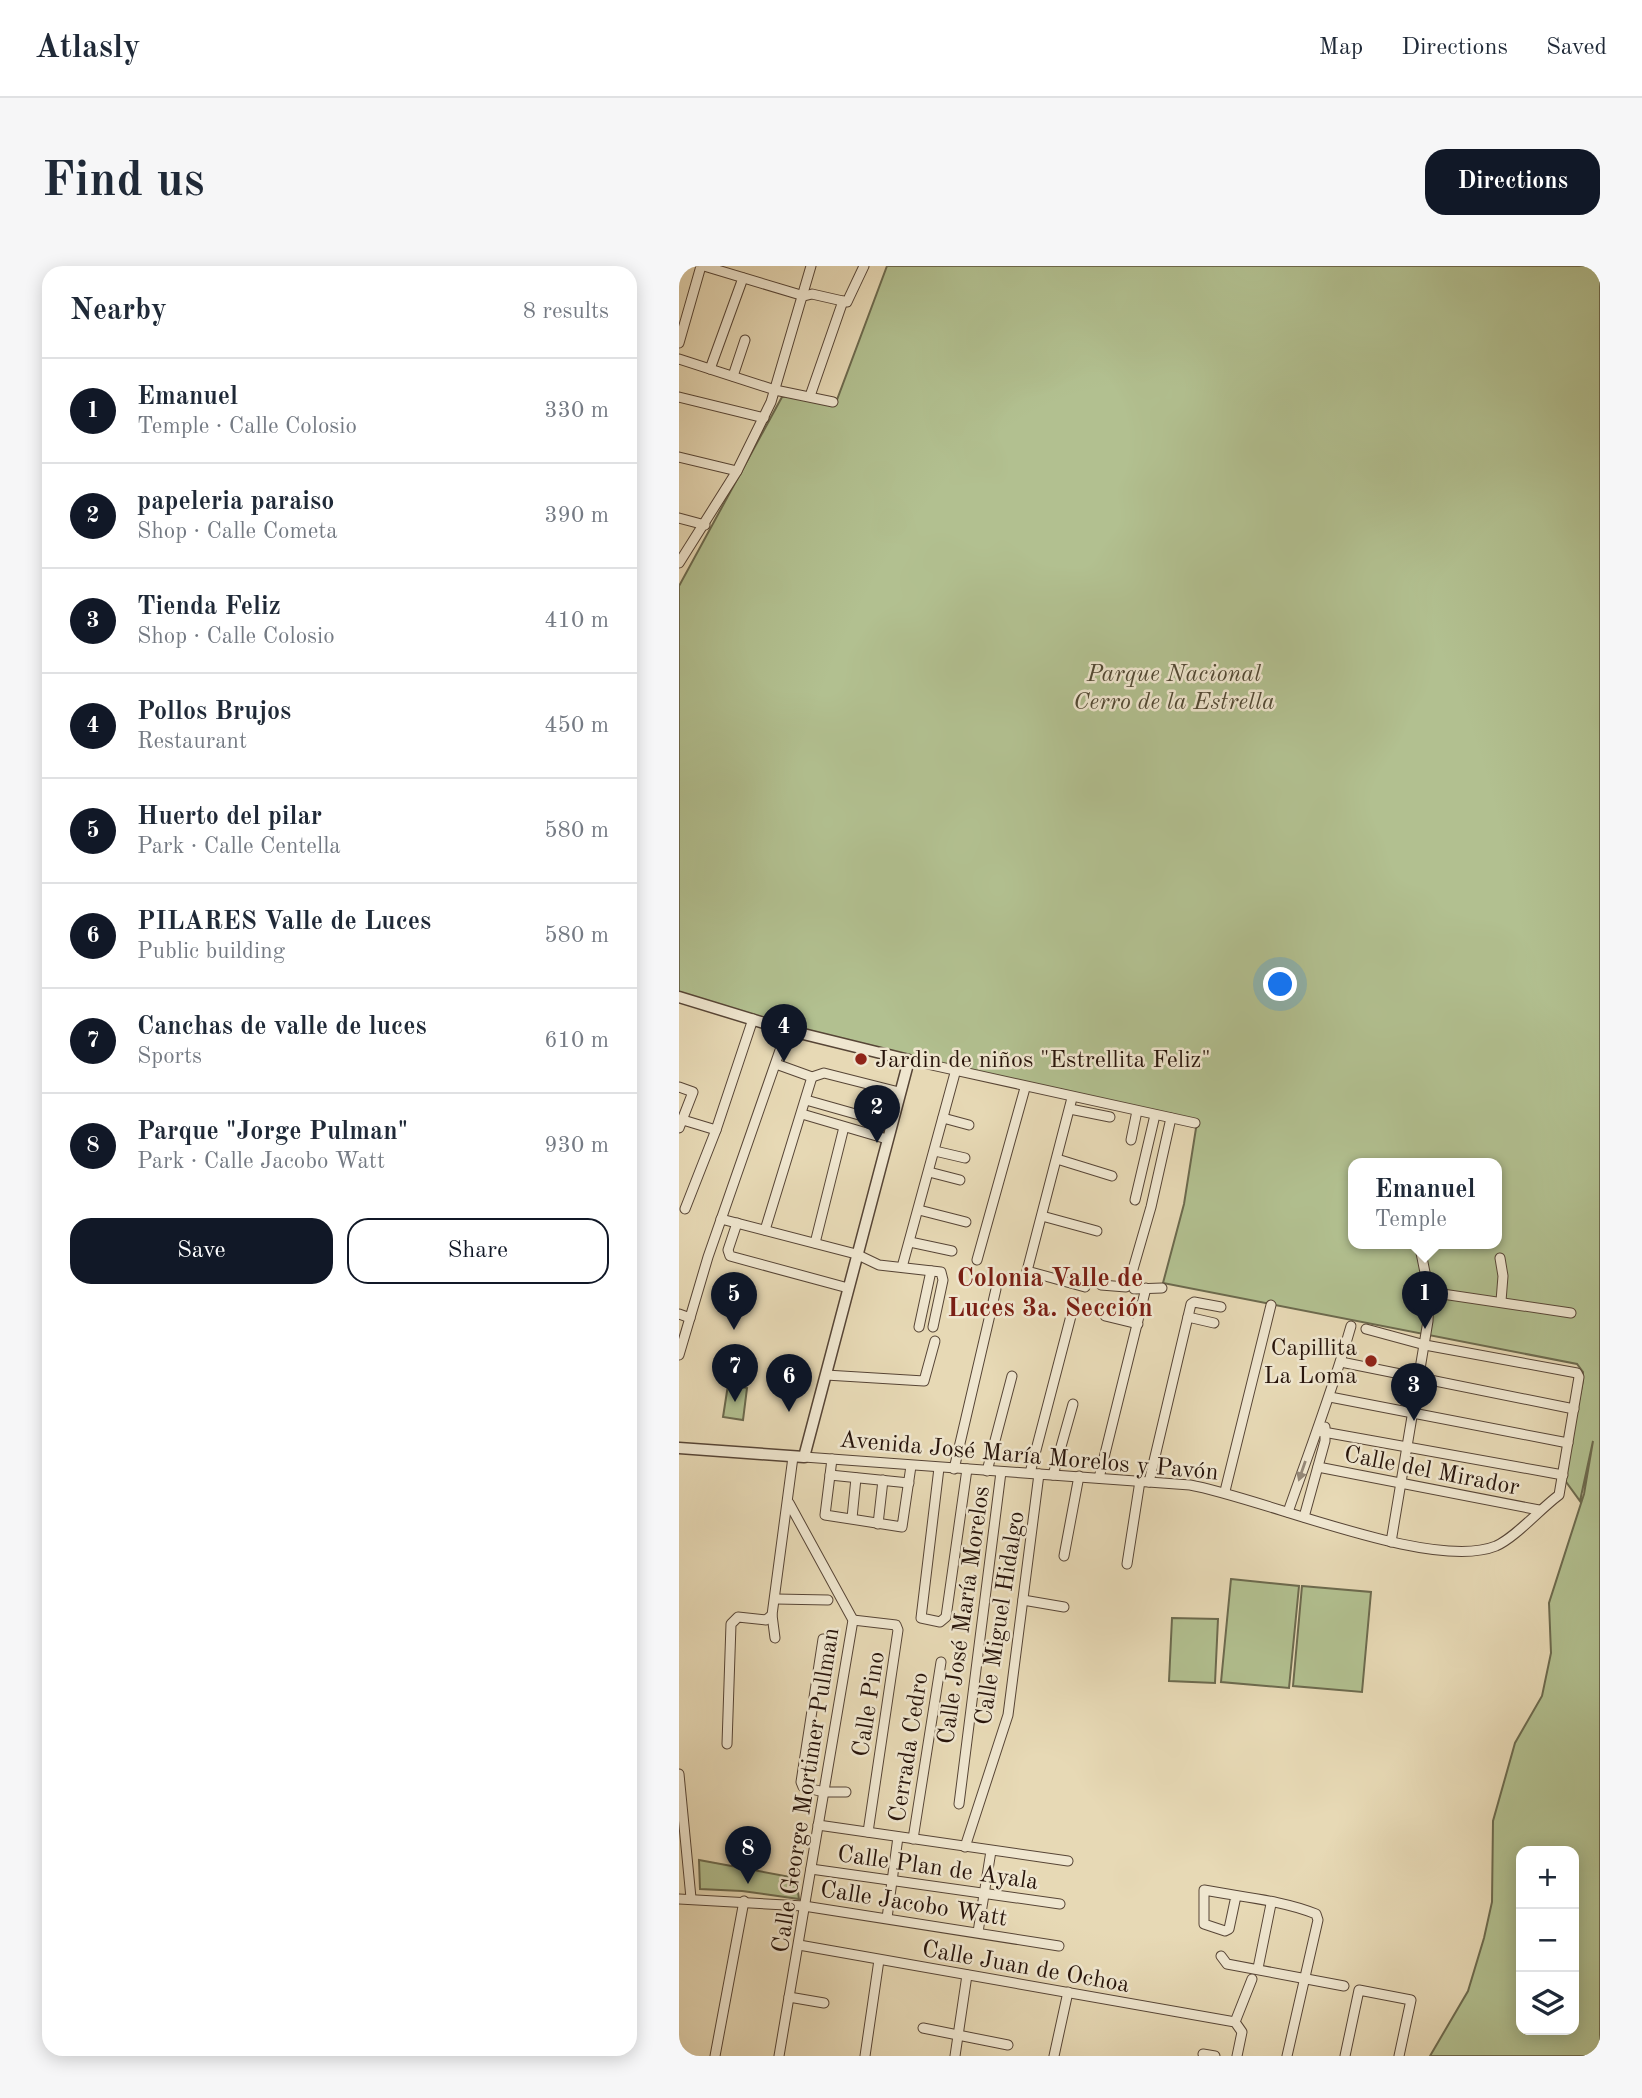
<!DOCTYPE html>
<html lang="en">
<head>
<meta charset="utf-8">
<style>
	body { margin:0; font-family:"Old Standard TT",serif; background:#f6f6f7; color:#1f2937 }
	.controls { position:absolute; right:21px; bottom:21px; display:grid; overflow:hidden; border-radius:14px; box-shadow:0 4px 18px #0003 }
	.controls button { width:63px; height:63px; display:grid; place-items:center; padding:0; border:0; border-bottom:2px solid #e0e1e3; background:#fff; color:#1f2937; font:35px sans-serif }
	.you { position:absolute; left:602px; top:719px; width:24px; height:24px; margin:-18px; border:5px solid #fff; border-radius:50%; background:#1a73e8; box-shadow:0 0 0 10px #1a73e833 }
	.badge { display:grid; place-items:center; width:46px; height:46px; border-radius:50%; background:#111827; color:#fff; font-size:23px; font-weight:700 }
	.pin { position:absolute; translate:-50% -58px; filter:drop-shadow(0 2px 4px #0008) }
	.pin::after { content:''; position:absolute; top:37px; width:24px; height:21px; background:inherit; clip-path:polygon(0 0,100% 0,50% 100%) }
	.popup { position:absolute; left:669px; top:892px; width:154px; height:91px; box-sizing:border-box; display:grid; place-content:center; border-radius:14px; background:#fff; filter:drop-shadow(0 2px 5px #0005); font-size:23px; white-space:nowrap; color:#747a83 }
	.popup b { font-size:26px; color:#1f2937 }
	.popup::after { content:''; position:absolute; left:50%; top:100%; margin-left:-14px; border:14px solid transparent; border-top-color:#fff }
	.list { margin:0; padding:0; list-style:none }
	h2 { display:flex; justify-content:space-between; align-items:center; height:91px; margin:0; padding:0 28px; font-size:30px }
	h2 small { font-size:23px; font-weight:400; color:#747a83 }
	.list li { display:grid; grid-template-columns:46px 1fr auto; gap:21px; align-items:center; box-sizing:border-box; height:105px; padding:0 28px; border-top:2px solid #e0e1e3 }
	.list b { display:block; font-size:26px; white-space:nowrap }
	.list p { margin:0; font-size:23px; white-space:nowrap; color:#747a83 }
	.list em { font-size:23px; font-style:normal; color:#747a83 }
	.actions { display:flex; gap:14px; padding:21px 28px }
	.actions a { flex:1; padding:16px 0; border:2px solid #111827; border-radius:21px; text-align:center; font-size:24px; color:#111827 }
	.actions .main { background:#111827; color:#fff }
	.icon { flex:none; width:38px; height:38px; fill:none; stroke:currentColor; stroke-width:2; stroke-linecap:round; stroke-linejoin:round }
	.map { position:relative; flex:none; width:921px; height:1790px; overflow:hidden; border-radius:21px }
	header { display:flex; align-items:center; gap:42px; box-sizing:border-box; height:98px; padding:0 35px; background:#fff; border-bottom:2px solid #e0e1e3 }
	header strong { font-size:33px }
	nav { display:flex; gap:38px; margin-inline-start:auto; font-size:24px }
	.intro { display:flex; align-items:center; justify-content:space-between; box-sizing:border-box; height:168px; padding:0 42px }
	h1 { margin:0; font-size:49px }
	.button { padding:18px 32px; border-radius:21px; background:#111827; color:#fff; font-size:24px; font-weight:700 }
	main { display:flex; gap:42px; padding:0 42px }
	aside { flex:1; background:#fff; border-radius:21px; box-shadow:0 4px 18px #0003 }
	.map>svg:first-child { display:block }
</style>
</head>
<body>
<header>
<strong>Atlasly</strong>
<nav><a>Map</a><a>Directions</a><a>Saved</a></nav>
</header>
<div class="intro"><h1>Find us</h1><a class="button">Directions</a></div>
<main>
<aside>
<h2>Nearby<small>8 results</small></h2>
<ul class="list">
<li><span class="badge">1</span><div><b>Emanuel</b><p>Temple · Calle Colosio</p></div><em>330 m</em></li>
<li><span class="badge">2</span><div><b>papeleria paraiso</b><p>Shop · Calle Cometa</p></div><em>390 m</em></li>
<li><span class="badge">3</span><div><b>Tienda Feliz</b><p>Shop · Calle Colosio</p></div><em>410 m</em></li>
<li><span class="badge">4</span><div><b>Pollos Brujos</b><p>Restaurant</p></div><em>450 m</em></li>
<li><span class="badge">5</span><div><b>Huerto del pilar</b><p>Park · Calle Centella</p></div><em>580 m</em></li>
<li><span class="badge">6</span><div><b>PILARES Valle de Luces</b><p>Public building</p></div><em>580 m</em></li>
<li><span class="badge">7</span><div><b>Canchas de valle de luces</b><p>Sports</p></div><em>610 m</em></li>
<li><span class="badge">8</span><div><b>Parque &quot;Jorge Pulman&quot;</b><p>Park · Calle Jacobo Watt</p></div><em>930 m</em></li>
</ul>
<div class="actions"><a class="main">Save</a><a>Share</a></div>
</aside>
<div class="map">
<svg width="921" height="1790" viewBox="0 0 921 1790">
	<rect width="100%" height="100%" fill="#e7d9b5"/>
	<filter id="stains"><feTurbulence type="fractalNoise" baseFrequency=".00286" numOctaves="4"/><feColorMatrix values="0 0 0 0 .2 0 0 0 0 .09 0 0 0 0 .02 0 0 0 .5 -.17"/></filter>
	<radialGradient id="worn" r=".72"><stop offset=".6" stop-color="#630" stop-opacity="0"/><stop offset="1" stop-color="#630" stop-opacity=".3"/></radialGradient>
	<!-- green -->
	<g fill="#b2c090" stroke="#6c6a4e" stroke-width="2" fill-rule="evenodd">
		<path d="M 208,0 L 921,0 L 921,1790 L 751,1790 L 789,1725 L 805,1672 L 813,1636 L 814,1555 L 836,1477 L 863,1430 L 872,1387 L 870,1337 L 905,1228 L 914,1175 L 901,1235 L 885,1213 L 904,1114 L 904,1106 L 898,1098 L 484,1017 L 505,938 L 518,856 L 108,763 L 0,728 L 0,320 L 103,131 L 116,129 L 156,139 ZM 674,897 L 818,897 L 818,977 L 674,977 ZM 842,1585 L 895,1585 L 895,1764 L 842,1764 Z"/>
		<polygon points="49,1119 68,1122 64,1154 44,1151"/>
		<polygon points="552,1313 620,1320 610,1422 542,1416"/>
		<polygon points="623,1320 692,1326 683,1426 614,1420"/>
		<polygon points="493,1352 539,1353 536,1417 490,1415"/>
		<polygon points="20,1594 117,1612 120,1633 63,1625 21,1623"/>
	</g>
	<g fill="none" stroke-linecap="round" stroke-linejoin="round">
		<defs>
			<g id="minor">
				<polyline points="25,0 125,30 133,28 168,36 185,0"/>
				<polyline points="0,77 22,0"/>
				<polyline points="0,93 96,124 154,136"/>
				<polyline points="31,103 64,12"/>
				<polyline points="54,110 66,74"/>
				<polyline points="131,130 164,35"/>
				<polyline points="0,131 85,152"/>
				<polyline points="0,191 58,205"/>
				<polyline points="0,252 26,259"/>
				<polyline points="0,297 58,205 92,136 132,0"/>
				<polyline points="230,794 516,857"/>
				<polyline points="97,798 133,811 145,807 220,826"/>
				<polyline points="0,821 14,826 0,862"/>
				<polyline points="393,832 348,1005 406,1021"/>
				<polyline points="127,834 212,858"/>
				<polyline points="391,843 431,851"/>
				<polyline points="123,848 208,873"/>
				<polyline points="264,852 290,859"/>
				<polyline points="4,854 37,864"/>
				<polyline points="452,874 458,845"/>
				<polyline points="256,885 286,892"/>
				<polyline points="378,893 433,910"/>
				<polyline points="250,906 281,914"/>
				<polyline points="456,934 476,849"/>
				<polyline points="6,943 37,864 74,753"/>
				<polyline points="240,944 287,956"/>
				<polyline points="363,950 418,965"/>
				<polyline points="42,953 177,988 200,999 262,1006 264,1014 254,1061"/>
				<polyline points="58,957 49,984 51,990 169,1022"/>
				<polyline points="86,964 133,811"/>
				<polyline points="231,976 273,985"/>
				<polyline points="136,977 165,861"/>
				<polyline points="821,992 824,1010 822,1035"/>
				<polyline points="298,994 346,822"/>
				<polyline points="223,1001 276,807"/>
				<polyline points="422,1019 447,1021 450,1017 472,941 492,852"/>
				<polyline points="455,1023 483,1022"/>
				<polyline points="750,1026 892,1047"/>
				<polyline points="0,1048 11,1052"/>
				<polyline points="426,1050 459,1058"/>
				<polyline points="509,1051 535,1057"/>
				<polyline points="240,1061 252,1005"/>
				<polyline points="0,1089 29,991 108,764"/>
				<polyline points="662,1096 895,1143"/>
				<polyline points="147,1109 245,1115 256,1075"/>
				<polyline points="651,1131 889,1177"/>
				<polyline points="639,1165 884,1209"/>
				<path d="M 125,1191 L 511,1219 C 584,1232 753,1306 817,1280 C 837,1271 861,1243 880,1229 L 900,1111 L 898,1107 L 746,1079 L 687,1063"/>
				<polyline points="153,1193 146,1249 223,1261 232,1200"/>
				<polyline points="639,1201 860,1244"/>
				<polyline points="260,1202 242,1352 261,1356 267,1351 288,1203"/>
				<polyline points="275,1203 317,1023"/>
				<polyline points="308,1205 333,1110"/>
				<polyline points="351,1207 393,1046"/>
				<polyline points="151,1209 230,1217"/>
				<polyline points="374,1209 394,1138"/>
				<polyline points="420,1212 467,1022"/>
				<polyline points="470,1216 512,1038 515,1036 542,1041"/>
				<polyline points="546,1225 592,1039"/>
				<path d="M 609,1246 C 631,1183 654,1123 672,1060"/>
				<polyline points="625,1251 646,1175 646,1161"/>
				<polyline points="173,1252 177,1212"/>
				<polyline points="199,1258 204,1214"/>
				<polyline points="712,1276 749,1055 750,1026 740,977"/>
				<polyline points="385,1290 400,1210"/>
				<polyline points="448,1298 461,1215"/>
				<polyline points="97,1333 149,1334"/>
				<polyline points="344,1334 385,1341"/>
				<polyline points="174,1354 217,1359 219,1364 189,1566"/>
				<polyline points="96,1372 93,1349 114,1191"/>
				<polyline points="144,1373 122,1516 124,1521 145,1526 167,1526"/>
				<polyline points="48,1478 52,1358 59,1351 87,1354 93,1349"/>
				<polyline points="0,1508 12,1632"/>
				<polyline points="280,1538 322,1206"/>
				<polyline points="139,1559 389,1595"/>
				<polyline points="234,1573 262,1396"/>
				<polyline points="286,1581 329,1449 360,1208"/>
				<polyline points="132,1603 381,1638"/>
				<path d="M 557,1630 L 550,1663 L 546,1665 L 525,1658 L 525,1624 C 561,1631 603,1634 637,1648 L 639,1654 L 608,1790"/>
				<polyline points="0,1633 125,1640 380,1680"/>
				<polyline points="208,1652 219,1571"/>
				<polyline points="299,1666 312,1585"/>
				<polyline points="120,1679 556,1756 563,1766 558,1790"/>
				<polyline points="542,1690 548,1698 665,1720"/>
				<polyline points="579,1702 592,1638"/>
				<polyline points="110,1731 145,1737"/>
				<polyline points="556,1756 573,1713"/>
				<polyline points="244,1762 329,1779"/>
				<polyline points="524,1788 536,1790"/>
				<polyline points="36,1790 65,1635"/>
				<polyline points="100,1790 174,1354 110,1237"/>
				<polyline points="186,1790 200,1694"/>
				<polyline points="276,1790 288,1709"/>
				<polyline points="375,1790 389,1726"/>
				<polyline points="666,1790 680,1724 732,1734 720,1790"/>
			</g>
			<polyline id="tertiary" points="0,731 108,764 230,794 125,1191 0,1182"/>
		</defs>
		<!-- minor casing -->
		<use href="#minor" stroke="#574536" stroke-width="11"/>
		<!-- tertiary casing -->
		<use href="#tertiary" stroke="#574536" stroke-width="13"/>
		<!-- minor -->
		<use href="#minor" stroke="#efe6cf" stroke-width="9"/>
		<!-- tertiary -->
		<use href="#tertiary" stroke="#efe6cf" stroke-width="10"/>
	</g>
	<!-- one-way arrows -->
	<defs><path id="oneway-solid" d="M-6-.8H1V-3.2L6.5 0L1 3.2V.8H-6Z" transform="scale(1.75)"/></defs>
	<use fill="#958877" href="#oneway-solid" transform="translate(623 1205) rotate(109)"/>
	<!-- markers -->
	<g fill="#8f2418" stroke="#efe6cf" stroke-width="2.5">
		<circle cx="182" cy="793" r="7"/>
		<circle cx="692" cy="1095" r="7"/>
	</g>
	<g text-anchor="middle" stroke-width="5" stroke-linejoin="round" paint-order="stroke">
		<!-- park labels -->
		<g font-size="24" font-style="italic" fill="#514833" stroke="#efe6cf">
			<text x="495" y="415">Parque Nacional<tspan x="495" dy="28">Cerro de la Estrella</tspan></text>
		</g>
		<!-- poi labels -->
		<g font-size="24" fill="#27140b" stroke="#efe6cf" text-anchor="start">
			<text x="196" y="801">Jardin de niños "Estrellita Feliz"</text>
			<text x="678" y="1089" text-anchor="end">Capillita<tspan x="678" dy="28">La Loma</tspan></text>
		</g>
		<!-- street labels -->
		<g font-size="24" fill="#27140b" stroke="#efe6cf">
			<text transform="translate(350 1189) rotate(5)" y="8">Avenida José María Morelos y Pavón</text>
			<text transform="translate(753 1204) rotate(11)" y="8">Calle del Mirador</text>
			<text transform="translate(284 1349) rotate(-82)" y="8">Calle José María Morelos</text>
			<text transform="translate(320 1352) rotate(-81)" y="8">Calle Miguel Hidalgo</text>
			<text transform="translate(189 1438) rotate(-81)" y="8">Calle Pino</text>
			<text transform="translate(229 1481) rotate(-81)" y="8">Cerrada Cedro</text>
			<text transform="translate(126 1524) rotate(-81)" y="8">Calle George Mortimer Pullman</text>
			<text transform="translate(259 1601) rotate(8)" y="8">Calle Plan de Ayala</text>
			<text transform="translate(235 1637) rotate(9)" y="8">Calle Jacobo Watt</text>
			<text transform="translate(347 1700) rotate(10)" y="8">Calle Juan de Ochoa</text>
		</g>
		<!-- neighbourhood labels -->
		<g font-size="26" font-weight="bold" fill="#7a1f14" stroke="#efe6cf">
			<text x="371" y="1020">Colonia Valle de<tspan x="371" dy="30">Luces 3a. Sección</tspan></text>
		</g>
	</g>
	<rect width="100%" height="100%" filter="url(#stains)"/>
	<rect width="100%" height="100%" fill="url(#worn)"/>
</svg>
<div class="controls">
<button>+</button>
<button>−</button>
<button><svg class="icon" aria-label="layers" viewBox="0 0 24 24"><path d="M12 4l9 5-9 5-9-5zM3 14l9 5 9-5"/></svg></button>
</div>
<div class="you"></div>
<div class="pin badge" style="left:746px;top:1063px">1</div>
<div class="popup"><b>Emanuel</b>Temple</div>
<div class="pin badge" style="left:198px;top:877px">2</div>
<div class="pin badge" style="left:735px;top:1155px">3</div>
<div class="pin badge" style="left:105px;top:796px">4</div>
<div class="pin badge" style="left:55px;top:1064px">5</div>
<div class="pin badge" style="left:110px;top:1146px">6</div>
<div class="pin badge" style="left:56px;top:1136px">7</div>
<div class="pin badge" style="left:69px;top:1618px">8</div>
</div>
</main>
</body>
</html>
